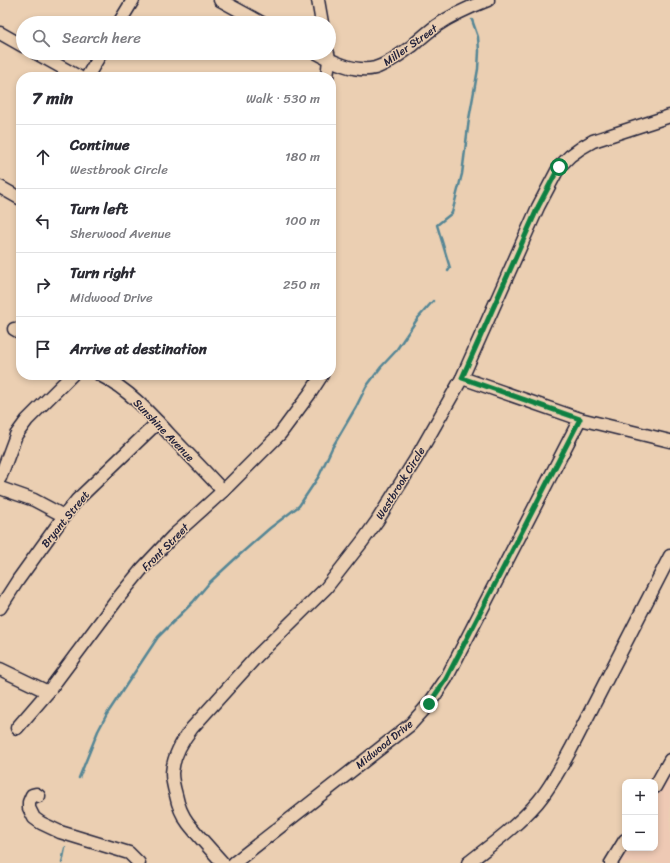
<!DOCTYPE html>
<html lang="en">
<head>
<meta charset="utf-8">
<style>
	body { margin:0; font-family:Sriracha,sans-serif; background:#f2f2f3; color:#2b2b33 }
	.controls { position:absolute; right:12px; bottom:12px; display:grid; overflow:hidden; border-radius:8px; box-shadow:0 2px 6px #0003 }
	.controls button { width:36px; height:36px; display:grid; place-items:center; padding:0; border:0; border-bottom:1px solid #e1e1e2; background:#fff; color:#2b2b33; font:20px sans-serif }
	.stop { position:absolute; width:12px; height:12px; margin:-9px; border:3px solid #0b8043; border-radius:50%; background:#fff }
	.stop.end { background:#0b8043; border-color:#fff; box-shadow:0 1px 4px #0008 }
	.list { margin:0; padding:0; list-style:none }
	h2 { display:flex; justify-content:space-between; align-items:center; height:52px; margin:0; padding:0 16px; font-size:17px }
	h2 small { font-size:13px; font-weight:400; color:#7c7c81 }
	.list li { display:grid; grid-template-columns:26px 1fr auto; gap:12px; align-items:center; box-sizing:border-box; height:64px; padding:0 16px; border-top:1px solid #e1e1e2 }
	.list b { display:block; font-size:15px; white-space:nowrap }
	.list p { margin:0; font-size:13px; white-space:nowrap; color:#7c7c81 }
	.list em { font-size:13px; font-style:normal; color:#7c7c81 }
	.icon { flex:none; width:22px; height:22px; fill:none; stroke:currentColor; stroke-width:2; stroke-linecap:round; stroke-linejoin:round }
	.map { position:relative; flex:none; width:670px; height:863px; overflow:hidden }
	.search { position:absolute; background:#fff; box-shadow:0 2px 6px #0003; left:16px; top:16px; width:320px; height:44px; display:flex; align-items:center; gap:10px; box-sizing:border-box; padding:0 14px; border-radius:22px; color:#7c7c81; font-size:15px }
	.panel { position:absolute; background:#fff; box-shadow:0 2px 6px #0003; left:16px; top:72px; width:320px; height:308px; border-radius:16px }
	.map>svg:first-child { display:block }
</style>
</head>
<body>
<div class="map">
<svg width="670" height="863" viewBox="0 0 670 863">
	<rect width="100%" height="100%" fill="#ebcfb2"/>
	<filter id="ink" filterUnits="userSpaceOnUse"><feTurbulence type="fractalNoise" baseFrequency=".025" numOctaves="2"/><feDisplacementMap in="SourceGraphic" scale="8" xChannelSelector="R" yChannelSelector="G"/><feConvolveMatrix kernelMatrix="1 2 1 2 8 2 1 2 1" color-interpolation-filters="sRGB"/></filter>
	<g filter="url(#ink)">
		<!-- built -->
		<polygon fill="#eec9b4" points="670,752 670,863 606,863 625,831 625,848 655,848 655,782 653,782"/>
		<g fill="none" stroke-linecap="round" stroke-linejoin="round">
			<!-- stream -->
			<g stroke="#558695" stroke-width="2.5">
				<polyline points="448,271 450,268 437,225 452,213 462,174 469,119 478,69 479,51 478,37 472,20"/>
				<polyline points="79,778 98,731 107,714 158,637 193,602 210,582 236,558 270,528 299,506 319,476 332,448 356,407 366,387 381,367 395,352 418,318 433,301"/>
				<polyline points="62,863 65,848"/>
			</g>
			<defs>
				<g id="minor">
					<polyline points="220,0 262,23"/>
					<polyline points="318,0 322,23"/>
					<polyline points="119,23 133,0"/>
					<polyline points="0,33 23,46"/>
					<polyline points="36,53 79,77"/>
					<path d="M 317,53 C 333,62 357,73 375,68 C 388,64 401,54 412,46 C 420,39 428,32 436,26 C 452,15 470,7 488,0"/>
					<polyline points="87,77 101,53"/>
					<polyline points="327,77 329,60 328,53"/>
					<polyline points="0,187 21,199"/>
					<polyline points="14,329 21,333"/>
					<path d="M 100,375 C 128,389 149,412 170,435 C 188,454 206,472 223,491"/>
					<polyline points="462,378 580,419 670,441"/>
					<polyline points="0,478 16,435 27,420 72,375"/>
					<polyline points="0,488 34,500 64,516"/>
					<polyline points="0,608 18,580 64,516 77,500 158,422"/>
					<polyline points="0,669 48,692"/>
					<polyline points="17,728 48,692 119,597 141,570 173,536 223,491 280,434 311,392 322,375"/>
					<polyline points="655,787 670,760"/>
					<polyline points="39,796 36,794 32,795 29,802 29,808 34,818 41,823 60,832 129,853 139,863"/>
					<path d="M 223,863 C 211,850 199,837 188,823 C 182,815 178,805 176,795 C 174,788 172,781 172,773 C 173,757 182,741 192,728 L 257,656 L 326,588 L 362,542 L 377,521 L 417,457 L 462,378 L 538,207 L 559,167 L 570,156 L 581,148 L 593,141 L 670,116"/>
					<polyline points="234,863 410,725 429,704 446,679 580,419"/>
					<path d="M 468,863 C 492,844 517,826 537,803 C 551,787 561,767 571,749 L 670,556"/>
					<polyline points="611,863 625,840"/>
				</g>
			</defs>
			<!-- minor casing -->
			<use href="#minor" stroke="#22223b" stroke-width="15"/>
			<!-- minor -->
			<use href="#minor" stroke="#ebcfb2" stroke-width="12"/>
		</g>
	</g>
	<g fill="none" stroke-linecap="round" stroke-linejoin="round" filter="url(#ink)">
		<!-- route -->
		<polyline stroke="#0b8043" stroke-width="5" points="429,704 446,679 580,419 462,378 538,207 559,167"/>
	</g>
	<g text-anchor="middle" stroke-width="3" stroke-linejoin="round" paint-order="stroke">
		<!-- street labels -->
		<g font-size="11" fill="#22223b" stroke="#ebcfb2">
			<text transform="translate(410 45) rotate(-35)" y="4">Miller Street</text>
			<text transform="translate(164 430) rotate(46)" y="4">Sunshine Avenue</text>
			<text transform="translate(400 483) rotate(-58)" y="4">Westbrook Circle</text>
			<text transform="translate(65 519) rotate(-51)" y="4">Bryant Street</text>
			<text transform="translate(165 547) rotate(-45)" y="4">Front Street</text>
			<text transform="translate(384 744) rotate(-39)" y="4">Midwood Drive</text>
		</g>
	</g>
</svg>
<div class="controls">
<button>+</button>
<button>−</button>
</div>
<div class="stop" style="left:559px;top:167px"></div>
<div class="stop end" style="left:429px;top:704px"></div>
<div class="search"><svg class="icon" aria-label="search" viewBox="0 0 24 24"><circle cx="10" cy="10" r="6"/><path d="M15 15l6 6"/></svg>Search here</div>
<section class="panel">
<h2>7 min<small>Walk · 530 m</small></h2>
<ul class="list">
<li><svg class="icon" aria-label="ahead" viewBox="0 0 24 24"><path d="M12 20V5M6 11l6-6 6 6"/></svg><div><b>Continue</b><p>Westbrook Circle</p></div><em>180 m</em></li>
<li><svg class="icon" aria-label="left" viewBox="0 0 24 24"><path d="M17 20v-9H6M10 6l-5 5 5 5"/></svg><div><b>Turn left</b><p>Sherwood Avenue</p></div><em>100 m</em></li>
<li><svg class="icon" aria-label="right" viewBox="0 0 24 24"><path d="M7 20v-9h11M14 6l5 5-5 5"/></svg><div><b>Turn right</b><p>Midwood Drive</p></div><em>250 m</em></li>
<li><svg class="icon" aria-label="arrive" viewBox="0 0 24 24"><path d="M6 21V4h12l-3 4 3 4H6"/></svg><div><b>Arrive at destination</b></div></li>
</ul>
</section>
</div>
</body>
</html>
